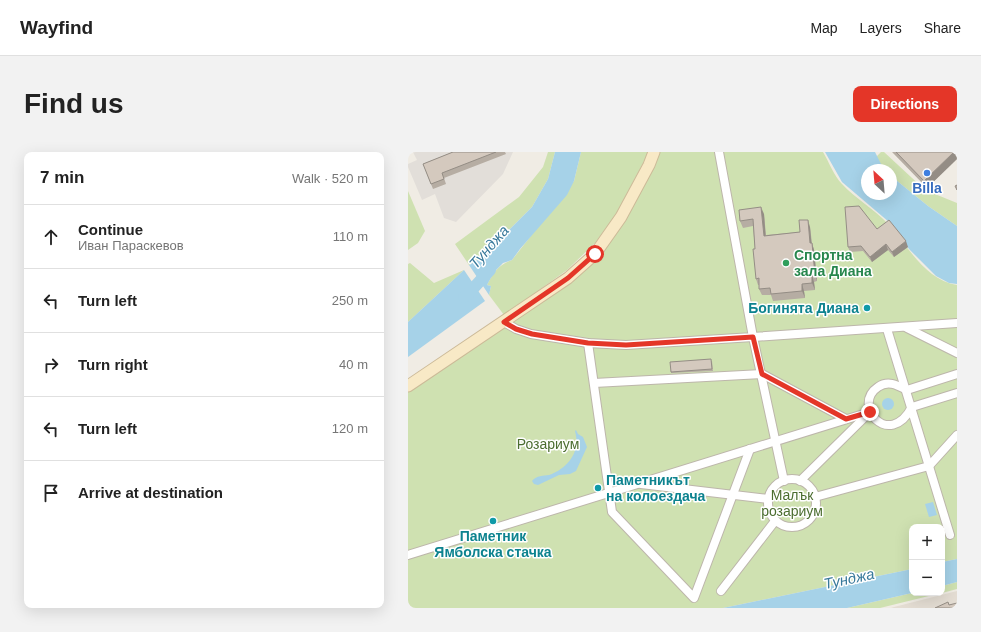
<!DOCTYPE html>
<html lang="en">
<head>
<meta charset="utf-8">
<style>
	body { margin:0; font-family:Helvetica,sans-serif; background:#f2f2f2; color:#222 }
	.controls { position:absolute; right:12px; bottom:12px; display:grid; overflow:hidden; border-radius:8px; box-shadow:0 4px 16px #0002 }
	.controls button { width:36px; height:36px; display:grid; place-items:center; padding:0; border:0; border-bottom:1px solid #e0e0e0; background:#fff; color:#222; font:20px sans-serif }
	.compass { position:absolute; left:453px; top:12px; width:36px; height:36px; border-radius:50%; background:#fff; box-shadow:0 4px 16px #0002; rotate:334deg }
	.stop { position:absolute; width:12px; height:12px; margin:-9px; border:3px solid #e43628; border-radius:50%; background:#fff }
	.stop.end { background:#e43628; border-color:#fff; box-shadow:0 1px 4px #0008 }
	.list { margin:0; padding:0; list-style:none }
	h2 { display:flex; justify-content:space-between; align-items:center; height:52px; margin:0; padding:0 16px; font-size:17px }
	h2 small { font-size:13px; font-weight:400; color:#767676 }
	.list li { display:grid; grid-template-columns:26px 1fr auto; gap:12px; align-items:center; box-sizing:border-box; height:64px; padding:0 16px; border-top:1px solid #e0e0e0 }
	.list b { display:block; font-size:15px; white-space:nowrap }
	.list p { margin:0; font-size:13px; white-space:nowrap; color:#767676 }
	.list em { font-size:13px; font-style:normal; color:#767676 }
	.icon { flex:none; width:22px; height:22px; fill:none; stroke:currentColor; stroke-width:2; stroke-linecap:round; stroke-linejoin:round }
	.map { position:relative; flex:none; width:549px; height:456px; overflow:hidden; border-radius:8px }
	header { display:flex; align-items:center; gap:24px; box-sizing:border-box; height:56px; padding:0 20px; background:#fff; border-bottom:1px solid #e0e0e0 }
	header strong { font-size:19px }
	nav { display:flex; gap:22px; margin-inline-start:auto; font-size:14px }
	.intro { display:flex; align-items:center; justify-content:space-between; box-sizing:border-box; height:96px; padding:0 24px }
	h1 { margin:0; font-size:28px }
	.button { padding:10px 18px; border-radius:8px; background:#e43628; color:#fff; font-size:14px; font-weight:700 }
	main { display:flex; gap:24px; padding:0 24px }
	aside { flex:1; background:#fff; border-radius:8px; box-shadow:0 4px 16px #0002 }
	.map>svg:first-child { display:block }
</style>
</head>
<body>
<header>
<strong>Wayfind</strong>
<nav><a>Map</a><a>Layers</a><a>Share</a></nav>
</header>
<div class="intro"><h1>Find us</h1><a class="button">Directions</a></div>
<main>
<aside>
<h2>7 min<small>Walk · 520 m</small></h2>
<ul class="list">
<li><svg class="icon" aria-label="ahead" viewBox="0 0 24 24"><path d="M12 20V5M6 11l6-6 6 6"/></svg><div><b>Continue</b><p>Иван Параскевов</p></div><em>110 m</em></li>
<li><svg class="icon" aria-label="left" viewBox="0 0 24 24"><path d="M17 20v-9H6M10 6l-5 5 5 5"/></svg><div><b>Turn left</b></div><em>250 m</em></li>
<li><svg class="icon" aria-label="right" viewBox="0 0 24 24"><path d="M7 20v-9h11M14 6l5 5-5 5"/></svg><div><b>Turn right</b></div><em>40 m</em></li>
<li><svg class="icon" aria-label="left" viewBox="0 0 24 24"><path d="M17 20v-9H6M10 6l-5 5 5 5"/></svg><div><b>Turn left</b></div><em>120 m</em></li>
<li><svg class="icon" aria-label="arrive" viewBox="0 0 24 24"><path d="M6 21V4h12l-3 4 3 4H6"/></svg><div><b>Arrive at destination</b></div></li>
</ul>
</aside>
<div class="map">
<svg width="549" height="456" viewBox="0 0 549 456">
	<rect width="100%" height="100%" fill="#f0ece4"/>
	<!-- residential -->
	<polygon fill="#e4ddd3" points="549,439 549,456 483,456 486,455"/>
	<!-- industrial -->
	<polygon fill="#e2ded9" points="5,0 105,0 95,22 48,70 36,66 27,42 14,48 0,15 0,12 9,8"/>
	<!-- green -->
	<g fill="#cfe1b1">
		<polygon points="140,0 147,0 140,27 124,55 102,77 83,90 71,107 61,113 47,92 111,45 135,15"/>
		<path d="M 173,0 L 241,0 L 207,64 L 187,91 L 159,118 L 96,163 L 81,143 L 83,134 L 79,133 C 86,120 90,113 104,108 L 166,29 Z"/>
		<path d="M 246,0 L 415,0 C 421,10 426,24 434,32 C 448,47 466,57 480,72 C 500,94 517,128 549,133 L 549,407 L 534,410 L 534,375 L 504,375 L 504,417 L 315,456 L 0,456 L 0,234 L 187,102 Z"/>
		<polygon points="473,0 476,0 517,38 549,51 549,74 520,54 483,24 483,18 476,18 468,5"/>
		<polygon points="0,39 17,79 10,91 0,98"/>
		<polygon points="2,111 26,131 56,118 0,170 0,112"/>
		<polygon points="549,430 549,437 534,441 534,434"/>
		<polygon points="504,441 533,441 472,456 439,456"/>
	</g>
	<!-- water -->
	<g fill="#a6d2e8">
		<polygon points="147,0 173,0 166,29 159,43 112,97 104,108 95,111 86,120 79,133 83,134 81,143 61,113 71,107 83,90 102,77 124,55 140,27"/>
		<polygon points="417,0 467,0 476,18 459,18 459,42 483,42 483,24 520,54 549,74 549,132 541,131 528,124 501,97 481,70 434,30"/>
		<polygon points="56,118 77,149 0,205 0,170"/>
		<circle cx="480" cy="252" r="6"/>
		<path d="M 168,278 L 170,282 L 175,285 L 179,295 L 168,319 L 162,322 L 151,323 L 130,333 L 126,332 L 124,329 C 129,323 135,324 141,323 C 154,319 168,306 168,292 C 169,288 168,283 167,279 Z"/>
		<polygon points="525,350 529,363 521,365 517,352"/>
		<polygon points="549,407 549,430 534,434 534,410"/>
		<polygon points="504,417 504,441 439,456 315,456"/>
	</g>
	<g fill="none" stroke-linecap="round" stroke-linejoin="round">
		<!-- river -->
		<polyline stroke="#a6d2e8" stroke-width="12" points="56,145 61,141 82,118"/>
		<defs>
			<g id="street">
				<polyline points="96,170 108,177 123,182 180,191 218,193 345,185 311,0"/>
				<polyline points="499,176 549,201"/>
				<polyline points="479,177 542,383"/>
				<polyline points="180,191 204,360 286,446 342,297"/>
				<path d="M 549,222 L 499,238 C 489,233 480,228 470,235 C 443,253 481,298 504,255 L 549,241"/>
				<polyline points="186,231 354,222 438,267"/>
				<circle cx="384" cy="351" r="24"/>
				<polyline points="376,329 345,185 549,171"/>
				<polyline points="392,329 461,261"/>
				<polyline points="233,332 361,347"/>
				<polyline points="407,345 521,314 549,283"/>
				<polyline points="0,403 462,260"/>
				<polyline points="313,439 367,369"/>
			</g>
			<polyline id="secondary" points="0,234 160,126 187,102 213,65 241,13 246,0"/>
		</defs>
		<!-- street casing -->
		<use href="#street" stroke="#bdb6ab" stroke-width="10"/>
		<!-- secondary casing -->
		<use href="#secondary" stroke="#ccba98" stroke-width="13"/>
		<!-- street -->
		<use href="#street" stroke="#fff" stroke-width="8"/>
		<!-- secondary -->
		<use href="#secondary" stroke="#f8e9c6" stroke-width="11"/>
	</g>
	<!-- wall -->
	<g fill="#b6ada3">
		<polygon points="45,0 97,0 98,2 36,26 38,32 25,37 15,12"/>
		<polygon points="484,0 549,0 549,7 519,36"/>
		<polygon points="356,62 358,83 392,80 402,75 404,91 406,98 409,129 406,130 407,138 396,139 397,146 365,149 363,143 354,143 351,137 351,133 350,133 348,127 347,97 345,74 335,76 332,69"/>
		<polygon points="469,77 500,95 486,105 480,98 464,110 455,99 442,100 440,95"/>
		<polygon points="304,209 305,219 263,221 263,220"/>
	</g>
	<!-- shaded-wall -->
	<g fill="#948d85">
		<polygon points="546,0 549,0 549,7 519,36 516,29"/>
		<polygon points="353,55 356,62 358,90 356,84"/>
		<polygon points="400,68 402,75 404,98 402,91"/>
		<polygon points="498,89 500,95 486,105 484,100"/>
		<polygon points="404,91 406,98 409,129 407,123"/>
		<polygon points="478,92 480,98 464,110 462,105"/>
		<polygon points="404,123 406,130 407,138 404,131"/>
		<polygon points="394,132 396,139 397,146 394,139"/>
	</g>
	<!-- building -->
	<g fill="#d4c9be" stroke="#948d85">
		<polygon points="45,0 88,0 34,21 36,27 23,32 15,12"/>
		<polygon points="488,0 546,0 516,29"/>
		<polygon points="549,33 549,38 547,34"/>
		<polygon points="451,54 469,77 481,68 498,89 484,100 478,92 462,105 453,94 440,95 437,55"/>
		<polygon points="353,55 356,84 392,80 391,68 400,68 402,91 404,91 407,123 404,123 404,131 394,132 394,139 363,142 362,136 351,137 351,126 348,127 345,97 347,97 345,67 332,69 331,58"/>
		<polygon points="303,207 304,217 263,220 262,210"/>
		<polygon points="540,450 541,453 549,451 549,456 527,456"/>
	</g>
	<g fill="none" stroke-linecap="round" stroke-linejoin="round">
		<!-- route -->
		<polyline stroke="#e43628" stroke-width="5" points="187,102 160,126 96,170 108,177 124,182 180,191 218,193 345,185 354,222 438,267 462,260"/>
	</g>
	<!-- markers -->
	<circle fill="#3f7fe0" stroke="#fff" stroke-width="1.5" cx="519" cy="21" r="4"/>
	<circle fill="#2e9e5b" stroke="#fff" stroke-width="1.5" cx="378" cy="111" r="4"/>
	<g fill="#0f9aa8" stroke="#fff" stroke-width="1.5">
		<circle cx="459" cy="156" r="4"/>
		<circle cx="190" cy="336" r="4"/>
		<circle cx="85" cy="369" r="4"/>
	</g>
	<g text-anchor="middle" stroke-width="3" stroke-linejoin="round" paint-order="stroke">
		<!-- shop labels -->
		<g font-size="14" font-weight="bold" fill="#366cbe" stroke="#fff">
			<text x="519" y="41">Billa</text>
		</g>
		<!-- leisure labels -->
		<g font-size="14" font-weight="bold" fill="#27864d" stroke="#fff" text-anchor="start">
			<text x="386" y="108">Спортна<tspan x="386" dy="16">зала Диана</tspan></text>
		</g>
		<!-- culture labels -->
		<g font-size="14" font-weight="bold" fill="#0d838f" stroke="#fff" text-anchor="end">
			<text x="451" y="161">Богинята Диана</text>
			<text x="198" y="333" text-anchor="start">Паметникът<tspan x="198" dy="16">на колоездача</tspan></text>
			<text x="85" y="389" text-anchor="middle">Паметник<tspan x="85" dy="16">Ямболска стачка</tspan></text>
		</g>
		<!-- park labels -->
		<g font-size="14" fill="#4b6d2f" stroke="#fff">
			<text x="140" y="297">Розариум</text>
			<text x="384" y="348">Малък<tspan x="384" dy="16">розариум</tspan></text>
		</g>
		<!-- water labels -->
		<g font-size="15" font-style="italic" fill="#38799b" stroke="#fff">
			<text transform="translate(81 95) rotate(-49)" y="5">Тунджа</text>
			<text transform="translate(441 427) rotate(-12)" y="5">Тунджа</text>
		</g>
	</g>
</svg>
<div class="controls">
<button>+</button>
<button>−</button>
</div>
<svg class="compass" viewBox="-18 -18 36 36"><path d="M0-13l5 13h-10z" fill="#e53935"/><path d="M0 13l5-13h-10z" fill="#767676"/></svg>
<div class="stop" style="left:187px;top:102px"></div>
<div class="stop end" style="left:462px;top:260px"></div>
</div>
</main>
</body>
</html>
